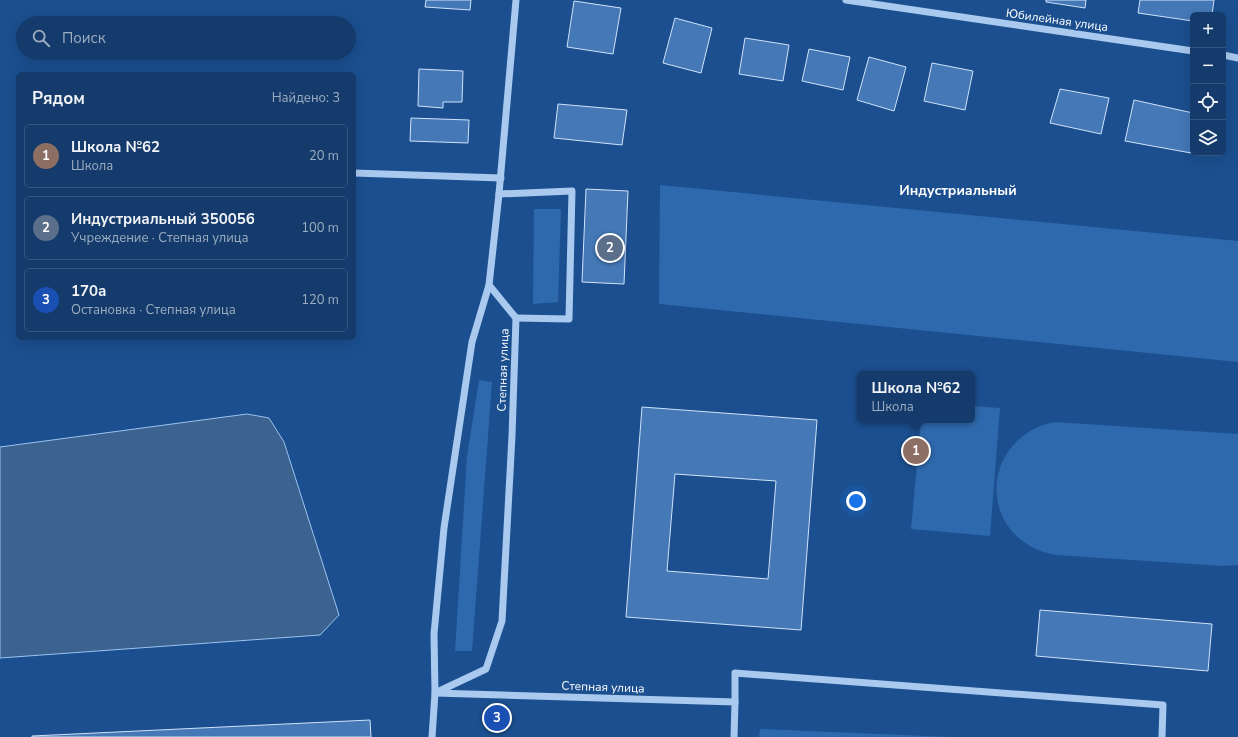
<!DOCTYPE html>
<html lang="ru">
<head>
<meta charset="utf-8">
<style>
	body { margin:0; font-family:"Nunito Sans",sans-serif; background:#214673; color:#f1f3f6 }
	.controls { position:absolute; right:12px; top:12px; display:grid; overflow:hidden; border-radius:6px; box-shadow:0 4px 16px #0002 }
	.controls button { width:36px; height:36px; display:grid; place-items:center; padding:0; border:0; border-bottom:1px solid #33557e; background:#143b6b; color:#f1f3f6; font:20px sans-serif }
	.you { position:absolute; left:856px; top:501px; width:14px; height:14px; margin:-10px; border:3px solid #fff; border-radius:50%; background:#1a73e8; box-shadow:0 0 0 6px #1a73e833 }
	.badge { display:grid; place-items:center; width:26px; height:26px; border-radius:50%; background:#90b9f0; color:#fff; font-size:13px; font-weight:700 }
	.pin { position:absolute; translate:-50% -50%; border:2px solid #fff; box-shadow:0 1px 4px #0006 }
	.popup { position:absolute; left:857px; top:371px; width:118px; height:52px; box-sizing:border-box; display:grid; place-content:center; border-radius:6px; background:#143b6b; filter:drop-shadow(0 1px 3px #0005); font-size:13px; white-space:nowrap; color:#9dadc1 }
	.popup b { font-size:15px; color:#f1f3f6 }
	.popup::after { content:''; position:absolute; left:50%; top:100%; margin-left:-8px; border:8px solid transparent; border-top-color:#143b6b }
	.list { margin:0; padding:0; list-style:none }
	h2 { display:flex; justify-content:space-between; align-items:center; height:52px; margin:0; padding:0 16px; font-size:17px }
	h2 small { font-size:13px; font-weight:400; color:#9dadc1 }
	.list li { display:grid; grid-template-columns:26px 1fr auto; gap:12px; align-items:center; box-sizing:border-box; height:64px; margin:0 8px 8px; padding:0 8px; border:1px solid #33557e; border-radius:6px }
	.list b { display:block; font-size:15px; white-space:nowrap }
	.list p { margin:0; font-size:13px; white-space:nowrap; color:#9dadc1 }
	.list em { font-size:13px; font-style:normal; color:#9dadc1 }
	.icon { flex:none; width:22px; height:22px; fill:none; stroke:currentColor; stroke-width:2; stroke-linecap:round; stroke-linejoin:round }
	.map { position:relative; flex:none; width:1238px; height:737px; overflow:hidden }
	.search { position:absolute; background:#143b6b; box-shadow:0 4px 16px #0002; left:16px; top:16px; width:340px; height:44px; display:flex; align-items:center; gap:10px; box-sizing:border-box; padding:0 14px; border-radius:22px; color:#9dadc1; font-size:15px }
	.panel { position:absolute; background:#143b6b; box-shadow:0 4px 16px #0002; left:16px; top:72px; width:340px; height:268px; border-radius:6px }
	.map>svg:first-child { display:block }
</style>
</head>
<body>
<div class="map">
<svg width="1238" height="737" viewBox="0 0 1238 737">
	<rect width="100%" height="100%" fill="#1b4f8f"/>
	<!-- green -->
	<g fill="#2e69ad">
		<polygon points="660,185 1238,241 1238,362 659,304"/>
		<polygon points="534,209 561,209 558,302 533,304"/>
		<polygon points="479,380 492,382 472,651 455,651 467,456"/>
		<polygon points="972,406 1000,408 990,536 911,529 921,420 972,420"/>
		<path d="M 1054,422 L 1238,434 L 1238,565 L 1223,566 L 1056,555 C 977,541 977,439 1054,422 Z"/>
		<polygon points="760,729 950,737 759,737"/>
	</g>
	<!-- water -->
	<polygon fill="#3c6290" stroke="#9cc4f0" points="247,414 269,418 284,442 339,615 320,635 0,658 0,447"/>
	<!-- building -->
	<g fill="#4478b7" stroke="#cfe3fa" fill-rule="evenodd">
		<polygon points="426,0 471,0 470,10 425,7"/>
		<polygon points="1046,0 1086,0 1085,8 1046,2"/>
		<polygon points="1140,0 1214,0 1212,15 1193,15 1193,21 1138,13"/>
		<polygon points="574,1 621,8 613,54 567,47"/>
		<polygon points="675,18 712,28 701,73 663,63"/>
		<polygon points="745,38 789,45 783,81 739,74"/>
		<polygon points="809,49 850,57 843,90 802,81"/>
		<polygon points="869,57 906,67 894,111 857,100"/>
		<polygon points="932,63 973,71 965,110 924,101"/>
		<polygon points="419,69 463,71 462,102 443,102 443,108 418,106"/>
		<polygon points="1060,89 1109,98 1101,134 1050,123"/>
		<polygon points="1134,100 1193,113 1193,146 1191,153 1125,141"/>
		<polygon points="558,104 627,110 622,145 554,138"/>
		<polygon points="411,118 469,120 468,143 410,141"/>
		<polygon points="586,189 628,191 624,284 582,282"/>
		<path d="M 642,407 L 817,420 L 801,630 L 626,617 ZM 675,474 L 776,481 L 768,579 L 667,571 Z"/>
		<polygon points="1040,610 1212,624 1208,671 1036,656"/>
		<polygon points="370,720 371,737 32,737 32,736"/>
	</g>
	<g fill="none" stroke-linecap="round" stroke-linejoin="round">
		<!-- minor -->
		<g stroke="#a9c9ee" stroke-width="7">
			<polyline points="846,0 1193,51"/>
			<polyline points="1223,55 1238,58"/>
			<polyline points="354,173 501,178"/>
			<polyline points="499,194 572,191 569,319 516,318"/>
			<polyline points="489,285 472,342 444,528 434,634 435,693 735,702 734,737"/>
			<polyline points="735,702 735,673 1163,705 1162,737"/>
			<polyline points="432,737 435,693 486,669 502,621 512,436 516,318 489,285 499,194 516,0"/>
		</g>
	</g>
	<g text-anchor="middle" stroke-width="3" stroke-linejoin="round" paint-order="stroke">
		<!-- street labels -->
		<g font-size="12" fill="#fff" stroke="#1b4f8f">
			<text transform="translate(1057 20) rotate(8)" y="4">Юбилейная улица</text>
			<text transform="translate(503 370) rotate(-88)" y="4">Степная улица</text>
			<text transform="translate(603 687) rotate(2)" y="4">Степная улица</text>
		</g>
		<!-- quarter labels -->
		<g font-size="14" font-weight="bold" fill="#fff" stroke="#1b4f8f">
			<text x="958" y="195">Индустриальный</text>
		</g>
	</g>
</svg>
<div class="controls">
<button>+</button>
<button>−</button>
<button><svg class="icon" aria-label="locate" viewBox="0 0 24 24"><circle cx="12" cy="12" r="6"/><path d="M12 2v4M12 18v4M2 12h4M18 12h4"/></svg></button>
<button><svg class="icon" aria-label="layers" viewBox="0 0 24 24"><path d="M12 4l9 5-9 5-9-5zM3 14l9 5 9-5"/></svg></button>
</div>
<div class="you"></div>
<div class="pin badge" style="left:916px;top:451px;background:#8d6e63">1</div>
<div class="popup"><b>Школа №62</b>Школа</div>
<div class="pin badge" style="left:610px;top:248px;background:#5c6f8a">2</div>
<div class="pin badge" style="left:497px;top:718px;background:#1a4fb4">3</div>
<div class="search"><svg class="icon" aria-label="search" viewBox="0 0 24 24"><circle cx="10" cy="10" r="6"/><path d="M15 15l6 6"/></svg>Поиск</div>
<section class="panel">
<h2>Рядом<small>Найдено: 3</small></h2>
<ul class="list">
<li><span class="badge" style="background:#8d6e63">1</span><div><b>Школа №62</b><p>Школа</p></div><em>20 m</em></li>
<li><span class="badge" style="background:#5c6f8a">2</span><div><b>Индустриальный 350056</b><p>Учреждение · Степная улица</p></div><em>100 m</em></li>
<li><span class="badge" style="background:#1a4fb4">3</span><div><b>170а</b><p>Остановка · Степная улица</p></div><em>120 m</em></li>
</ul>
</section>
</div>
</body>
</html>
